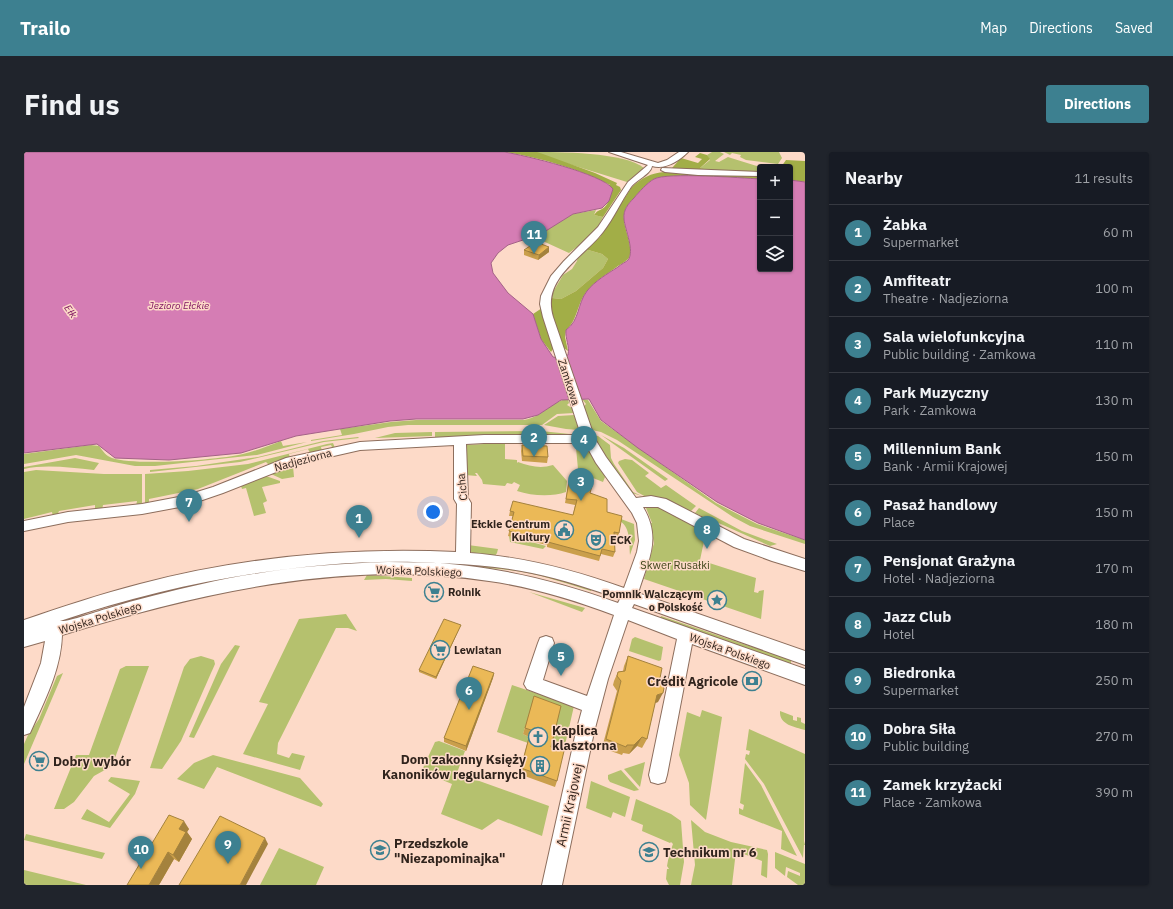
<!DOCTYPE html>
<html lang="en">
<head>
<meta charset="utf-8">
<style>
	body { margin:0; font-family:"IBM Plex Sans",sans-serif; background:#20242c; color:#f1f3f6 }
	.controls { position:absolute; right:12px; top:12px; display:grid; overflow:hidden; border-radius:4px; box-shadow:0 1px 3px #0004 }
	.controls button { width:36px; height:36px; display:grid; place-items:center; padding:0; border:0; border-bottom:1px solid #363941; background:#171b24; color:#f1f3f6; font:20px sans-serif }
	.you { position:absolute; left:409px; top:360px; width:14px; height:14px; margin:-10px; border:3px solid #fff; border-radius:50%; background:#1a73e8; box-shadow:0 0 0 6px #1a73e833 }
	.badge { display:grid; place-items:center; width:26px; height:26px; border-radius:50%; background:#3d8090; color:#fff; font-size:13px; font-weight:700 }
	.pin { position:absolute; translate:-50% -33px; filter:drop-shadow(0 1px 2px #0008) }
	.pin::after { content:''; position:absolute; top:21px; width:14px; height:12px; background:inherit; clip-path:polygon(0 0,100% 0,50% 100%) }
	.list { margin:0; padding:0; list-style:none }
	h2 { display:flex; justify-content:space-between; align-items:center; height:52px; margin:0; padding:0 16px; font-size:17px }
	h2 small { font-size:13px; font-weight:400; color:#9ea1a6 }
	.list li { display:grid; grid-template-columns:26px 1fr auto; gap:12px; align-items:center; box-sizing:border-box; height:56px; padding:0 16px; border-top:1px solid #363941 }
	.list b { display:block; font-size:15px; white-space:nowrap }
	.list p { margin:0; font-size:13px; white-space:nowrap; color:#9ea1a6 }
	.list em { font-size:13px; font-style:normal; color:#9ea1a6 }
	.icon { flex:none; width:22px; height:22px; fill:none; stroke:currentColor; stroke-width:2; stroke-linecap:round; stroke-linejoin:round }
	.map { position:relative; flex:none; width:781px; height:733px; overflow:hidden; border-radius:4px }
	header { display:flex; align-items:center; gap:24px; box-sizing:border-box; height:56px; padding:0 20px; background:#3d8090; color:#fff }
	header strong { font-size:19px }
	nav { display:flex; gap:22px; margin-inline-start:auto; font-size:14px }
	.intro { display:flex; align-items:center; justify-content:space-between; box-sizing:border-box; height:96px; padding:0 24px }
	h1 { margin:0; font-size:28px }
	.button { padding:10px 18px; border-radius:4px; background:#3d8090; color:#fff; font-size:14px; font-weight:700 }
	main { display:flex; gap:24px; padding:0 24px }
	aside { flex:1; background:#171b24; border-radius:4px; box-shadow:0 1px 3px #0004 }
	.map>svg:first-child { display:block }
</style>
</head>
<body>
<header>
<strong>Trailo</strong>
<nav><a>Map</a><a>Directions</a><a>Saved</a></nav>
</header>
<div class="intro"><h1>Find us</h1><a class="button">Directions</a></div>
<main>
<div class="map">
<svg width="781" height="733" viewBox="0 0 781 733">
	<rect width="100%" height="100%" fill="#fddac8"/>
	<!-- green -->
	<g fill="#b5c16e">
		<path d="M 506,0 C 534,0 601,0 620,16 L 603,30 Z"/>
		<polygon points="688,0 696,0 700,2 691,9 695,10 704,5 707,6 736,15 736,22 689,21 676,16 686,8 683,3"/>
		<polygon points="700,0 755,0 758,6 754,12 722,8 716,5 717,3 708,1 706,3"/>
		<path d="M 572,58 L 570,63 L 579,65 C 572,82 558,91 545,101 L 510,85 L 549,62 Z"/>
		<polygon points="561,97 578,102 584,107 579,116 552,139 537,147 528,146 529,140 539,123 548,117 553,109 554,104"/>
		<path d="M 544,247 L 545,251 L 543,253 L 548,256 L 550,261 L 533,262 L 518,273 L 384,273 L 364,275 L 330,282 L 287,289 L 287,288 L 318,283 L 316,277 L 367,270 L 392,268 L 500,268 C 519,265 527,249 544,247 Z"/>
		<polygon points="558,247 564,248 577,269 692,351 733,372 781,388 781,392 726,374 709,365 593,288 577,280 568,278 559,255 562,252"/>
		<polygon points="550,263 555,278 542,277 520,273 534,264"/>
		<polygon points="517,279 546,282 547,285 411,288 411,280"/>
		<polygon points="408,280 408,284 351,286 371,281"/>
		<polygon points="569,283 574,284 586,293 587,306 590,312 609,340 618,344 608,341 581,303"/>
		<polygon points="577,283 600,296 644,327 641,329"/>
		<polygon points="334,285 335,286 300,290 216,310 126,320 126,318 172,314 234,305 299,289"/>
		<path d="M 257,289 L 259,294 L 283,290 L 233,303 L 131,314 L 111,314 L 52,303 L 0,312 L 0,302 L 67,293 L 75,294 C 79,299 82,304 88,306 C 111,314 194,308 219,302 C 232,299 244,294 257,289 Z"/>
		<polygon points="309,291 311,296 309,297 307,293 297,295 298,299 286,301 284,297 265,302 266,306 246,314 242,310 174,337 125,347 125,353 121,353 121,322 164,319 224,312 303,292"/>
		<path d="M 481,291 L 481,307 L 493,308 L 493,311 L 494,310 C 506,314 516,317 529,313 L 543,329 L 542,340 C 528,345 508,344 493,339 L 496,333 L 490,330 L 488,332 L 483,331 L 481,334 L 459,332 L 458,328 L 453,321 L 451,321 L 453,324 L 441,323 L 441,293 Z"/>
		<polygon points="554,292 562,295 580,322 581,325 579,330 569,326 554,317 552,296"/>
		<path d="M 51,306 L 75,311 L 70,318 C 47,316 23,312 0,317 L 0,315 Z"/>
		<polygon points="601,307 608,308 625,321 621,324 637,336 642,333 672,354 665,361 624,346 613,340 594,311 595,309"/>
		<polygon points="269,314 270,325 258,327 247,322"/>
		<polygon points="12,318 80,322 118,322 118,354 112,354 113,349 79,353 78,358 71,359 71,353 35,359 33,364 29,365 28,360 0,367 0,320"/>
		<polygon points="242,324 256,329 256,331 238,335 243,349 239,351 242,361 230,364 222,336 218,337 217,334"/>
		<polygon points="624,354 634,355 682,380 676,408 732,426 730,440 734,441 735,439 740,438 737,467 620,427 630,391 626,371 628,371 622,356"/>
		<polygon points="675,356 718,379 753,392 746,394 690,369 688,371 675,367 677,364 671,361"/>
		<path d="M 597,367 L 610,372 L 611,388 L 606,403 C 605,392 607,376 596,369 Z"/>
		<polygon points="485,384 522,394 519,397 486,390"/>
		<polygon points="444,393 474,397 473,401 471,404 444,400"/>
		<path d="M 333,409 L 442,411 L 501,418 L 568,436 L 567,439 C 541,431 513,421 485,418 C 435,412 383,414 333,414 Z"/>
		<polygon points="343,423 388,426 388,429 362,427 340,428"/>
		<polygon points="505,440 561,456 558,460"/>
		<polygon points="322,462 333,479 324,476 312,476 254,591 253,602 265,606 268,601 281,604 276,618 219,602 244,552 235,550 275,467"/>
		<polygon points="637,464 722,493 767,507 767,514 636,468"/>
		<polygon points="611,485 639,495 637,508 635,509 605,499 608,487"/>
		<polygon points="211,493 216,494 170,586 165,585 197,512"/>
		<polygon points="177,504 190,508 191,512 157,589 138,617 126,616 160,515 166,507"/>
		<polygon points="102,514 125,514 88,614 70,624 50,650 40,657 30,657 52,603 65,603 96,517"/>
		<polygon points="39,521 0,612 0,592 4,583 15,567 33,524"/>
		<polygon points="488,533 550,554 538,606 525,601 508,552 499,582 505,585 504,591 473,580"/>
		<polygon points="678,558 698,565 682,668 666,653 665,631 655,603 663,560 676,565"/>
		<path d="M 756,559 L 769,564 L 769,568 L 773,569 L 773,565 L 777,566 L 777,570 L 781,572 L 781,578 C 771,575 755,573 756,559 Z"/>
		<polygon points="725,577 781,602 780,689 781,693 780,693 779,706 740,632 721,607 722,602 725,603 726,599 722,598"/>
		<polygon points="415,589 441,599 433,621 525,654 518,684 474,667 458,678 417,662 428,632 404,622 399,616 411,590"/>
		<polygon points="189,603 276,626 299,652 297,655 193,615 180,637 153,627 170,611"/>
		<polygon points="621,610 616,635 600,617"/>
		<polygon points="721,611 737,633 773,704 757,697 758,679 715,662 715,656 719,658 720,653 716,651"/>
		<polygon points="597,618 615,638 610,639 586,630 584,627 584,623"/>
		<polygon points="87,625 116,629 111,642 86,676 57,667 63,657 85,670 106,642 84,629"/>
		<polygon points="567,629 606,645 601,665 589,660 587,666 562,656"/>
		<polygon points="612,647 647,662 657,669 660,710 656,733 645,733 642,727 643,717 645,717 643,714 645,703 647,703 648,701 646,700 649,692 647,690 646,691 618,679 619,673 607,668"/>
		<polygon points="667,668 681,680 707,690 743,698 744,702 743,726 737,723 738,709 712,699 708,733 667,733 671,713"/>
		<polygon points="2,682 81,701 78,707 0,688"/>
		<polygon points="255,696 300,715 292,733 236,733"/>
		<polygon points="751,700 781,712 781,733 774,733 763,725 764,719 776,724 776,721 762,715 761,724 751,716"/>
		<polygon points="0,718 62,733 2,733 0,732"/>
	</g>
	<!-- forest -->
	<g fill="#a2ae47">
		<path d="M 480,0 L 513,0 L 519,2 L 571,21 L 593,31 L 592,33 L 596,35 L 597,38 L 579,65 L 570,63 C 573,59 574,59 578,57 C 587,51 586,42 586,33 C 555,17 514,5 480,0 Z"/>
		<polygon points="676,1 683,3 686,7 676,16 688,19 649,18 648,16 657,6 674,11 678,7 671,5"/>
		<polygon points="762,8 781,9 781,30 766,28 766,15 757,15"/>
		<path d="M 641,20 L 736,23 L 736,27 C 717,26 643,20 630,27 C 623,31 615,40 610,46 C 604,52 599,58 600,67 C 600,78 611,98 604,107 C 601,110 597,112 594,114 C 583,122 571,129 563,139 C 553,151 554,168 542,178 L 541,185 L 544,199 L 540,196 L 529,197 L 527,200 L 517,187 L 509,162 L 527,150 L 528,146 L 537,147 L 552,139 L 579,116 L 584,107 L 578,102 L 561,97 L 576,85 L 607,36 C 617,26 627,21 641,20 Z"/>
	</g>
	<!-- water -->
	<path fill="#d57db4" stroke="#a46287" d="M 0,0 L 480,0 C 500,3 579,22 589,37 L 585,49 L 578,56 L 549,62 L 517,82 L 484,93 L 474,101 L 467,111 L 469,121 L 484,141 L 509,162 L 517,187 L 529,205 L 536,206 L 544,203 C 546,194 541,187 542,178 C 556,168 553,152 563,139 C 571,129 583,122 594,115 C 597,112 602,110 604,108 C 611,99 601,78 600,67 C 599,58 604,52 610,46 C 615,40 623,31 630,27 C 643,20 718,26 736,27 L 736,117 L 766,117 L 766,28 L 781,30 L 781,388 L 734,371 L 693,350 L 614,296 L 577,268 L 565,247 L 537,248 L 514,263 L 499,267 L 392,267 L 366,269 L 272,284 L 217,301 L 145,308 L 91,306 L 73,292 L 0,301 Z"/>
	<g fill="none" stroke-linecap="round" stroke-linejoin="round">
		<defs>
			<g id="minor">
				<path d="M 585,0 L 597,0 L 634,11 L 643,8 L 655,0 L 664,0 C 655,9 641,18 628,14 C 627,22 612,28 607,35 C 597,49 590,66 579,80 C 559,106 517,126 529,165 L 571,287 L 582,305 L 612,346 L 627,344 L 642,347 L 720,387 L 781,407 L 781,419 L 748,409 L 710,395 L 634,355 L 619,355 C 638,387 624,408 614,441 L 781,499 L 781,513 L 610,452 L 608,456 L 781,517 L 781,533 L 668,492 L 643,623 L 641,630 L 634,632 L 627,630 L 625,623 L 653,487 L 604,468 L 584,527 L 570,580 L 538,733 L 518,733 L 552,580 L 558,558 L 503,537 L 500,532 L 514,491 L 516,486 L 522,484 L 528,486 L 530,491 L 519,528 L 563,544 L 590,463 C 550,448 508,435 465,429 C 321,407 175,441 38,483 C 37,518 20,550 6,581 L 0,583 L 0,555 L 17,511 L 21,489 L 0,495 L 0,468 C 38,455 77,442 116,432 C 219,405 326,395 432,400 L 433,352 L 430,347 L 430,293 L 336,298 L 270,313 L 199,341 L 161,354 L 118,362 L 44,370 L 0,379 L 0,369 L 44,360 L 118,352 L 160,344 L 189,335 L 262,306 L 336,290 L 460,283 L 557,283 L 519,165 L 516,152 L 517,144 L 527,124 L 540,109 L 574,75 L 604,30 L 624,13 ZM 460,291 L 561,291 L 572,311 L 608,361 L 613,371 L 615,389 L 613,400 L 600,436 C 550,418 500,405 446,401 L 447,351 L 444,346 L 442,292 ZM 364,410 C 412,411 461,411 508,421 C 538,427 567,437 596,447 L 594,451 C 553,436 510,424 466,417 C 376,402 268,412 178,432 C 146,439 114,447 82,457 C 71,460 45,470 36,469 C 146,432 249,413 364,410 Z"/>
				<polygon points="638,16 736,20 736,24 674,23 641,20 637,18"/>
			</g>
		</defs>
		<!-- minor casing -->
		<use href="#minor" stroke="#8d6e5d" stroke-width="2"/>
		<!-- minor -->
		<use href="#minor" fill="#fff" fill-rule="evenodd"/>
	</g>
	<!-- wall -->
	<g fill="#ca9f4b">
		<polygon points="525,95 525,100 514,108 500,103 500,98"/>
		<polygon points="498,293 524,305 523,311 498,309 497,299"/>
		<polygon points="547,322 561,331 566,341 583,360 595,381 593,386 590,385 591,400 589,405 577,402 575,409 523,395 523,393 484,384 489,364 485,364 486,359 549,363 551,353 541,351 544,334 546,329 546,327"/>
		<polygon points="437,473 436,475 412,527 395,520 395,518"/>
		<polygon points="604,504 635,531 634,550 631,551 623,587 618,596 613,594 605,602 599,601 598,603 578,596 593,539 589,533 590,529 594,520 599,519 600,514"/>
		<polygon points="470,521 469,526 442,599 420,590 420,586"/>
		<polygon points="510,544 527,595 533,629 531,635 495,622 505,585 499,582"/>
		<polygon points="145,663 165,677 163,680 168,687 155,710 150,707 135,733"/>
	</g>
	<!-- shaded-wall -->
	<g fill="#a4823d">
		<polygon points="525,95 525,100 514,108 515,103"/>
		<polygon points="437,473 436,475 412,527 412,525"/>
		<polygon points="470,521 469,526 442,599 442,594"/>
		<polygon points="639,541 634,550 628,552 633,543"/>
		<polygon points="618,585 613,594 605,602 610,593"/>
		<polygon points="160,669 165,677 163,680 168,687 155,710 149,703 155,677"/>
		<polygon points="241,686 244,692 222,733 216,733"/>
		<polygon points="144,700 150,707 135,733 125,733"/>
	</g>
	<!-- building -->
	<g fill="#ebb957" stroke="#a4823d">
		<polygon points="512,90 525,95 515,103 500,98"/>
		<polygon points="498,293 523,294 524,305 499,304"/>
		<polygon points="547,322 560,323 561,331 568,334 566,341 583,347 583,360 598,364 595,381 590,380 591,400 578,397 576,404 524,390 524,389 485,379 490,360 486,359 489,349 549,363 553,348 542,347 545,329 548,329"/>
		<polygon points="420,467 437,473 412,525 395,518"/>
		<polygon points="604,504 638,516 635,531 640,536 639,541 633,543 623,587 618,585 610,593 603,593 602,595 582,587 597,529 593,524 594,520 601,519"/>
		<polygon points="449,514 470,521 442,594 420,586"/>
		<polygon points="510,544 537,554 527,595 540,599 533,629 497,616 507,578 501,576"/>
		<polygon points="145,663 160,669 155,677 162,680 149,703 144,700 125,733 103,733"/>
		<polygon points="196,664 241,686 216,733 155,733"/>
	</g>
	<!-- icons -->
	<defs>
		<symbol id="civic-ring" viewBox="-11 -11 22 22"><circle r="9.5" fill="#fddac8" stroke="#3d8090" stroke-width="1.5"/><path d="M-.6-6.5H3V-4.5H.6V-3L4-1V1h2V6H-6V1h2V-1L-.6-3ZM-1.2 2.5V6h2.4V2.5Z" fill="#3d8090"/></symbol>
		<symbol id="theatre-ring" viewBox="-11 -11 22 22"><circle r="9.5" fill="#fddac8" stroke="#3d8090" stroke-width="1.5"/><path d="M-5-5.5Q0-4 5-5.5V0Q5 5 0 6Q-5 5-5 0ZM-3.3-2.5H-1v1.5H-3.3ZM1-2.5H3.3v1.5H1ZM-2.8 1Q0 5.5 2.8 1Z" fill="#3d8090"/></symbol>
		<symbol id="supermarket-ring" viewBox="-11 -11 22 22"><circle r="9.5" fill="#fddac8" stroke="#3d8090" stroke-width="1.5"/><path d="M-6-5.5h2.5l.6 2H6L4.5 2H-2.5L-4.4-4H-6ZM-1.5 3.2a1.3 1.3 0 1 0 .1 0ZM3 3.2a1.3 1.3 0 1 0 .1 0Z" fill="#3d8090"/></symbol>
		<symbol id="sight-ring" viewBox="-11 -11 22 22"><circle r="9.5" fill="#fddac8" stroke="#3d8090" stroke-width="1.5"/><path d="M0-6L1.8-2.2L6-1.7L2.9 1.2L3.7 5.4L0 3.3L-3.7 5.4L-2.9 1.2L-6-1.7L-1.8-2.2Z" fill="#3d8090"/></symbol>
		<symbol id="bank-ring" viewBox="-11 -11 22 22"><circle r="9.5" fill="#fddac8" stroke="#3d8090" stroke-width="1.5"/><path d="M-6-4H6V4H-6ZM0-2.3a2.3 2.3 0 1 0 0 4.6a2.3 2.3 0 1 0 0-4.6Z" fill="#3d8090"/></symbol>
		<symbol id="church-ring" viewBox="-11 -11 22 22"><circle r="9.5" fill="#fddac8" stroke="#3d8090" stroke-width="1.5"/><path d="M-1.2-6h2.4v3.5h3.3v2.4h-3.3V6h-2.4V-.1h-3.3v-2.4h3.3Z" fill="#3d8090"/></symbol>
		<symbol id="building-ring" viewBox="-11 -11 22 22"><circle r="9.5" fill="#fddac8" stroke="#3d8090" stroke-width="1.5"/><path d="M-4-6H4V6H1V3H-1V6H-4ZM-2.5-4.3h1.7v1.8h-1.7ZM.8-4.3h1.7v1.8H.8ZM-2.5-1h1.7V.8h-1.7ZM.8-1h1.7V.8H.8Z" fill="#3d8090"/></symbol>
		<symbol id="school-ring" viewBox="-11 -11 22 22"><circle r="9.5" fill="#fddac8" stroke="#3d8090" stroke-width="1.5"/><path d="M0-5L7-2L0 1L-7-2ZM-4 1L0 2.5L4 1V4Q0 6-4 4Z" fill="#3d8090"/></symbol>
	</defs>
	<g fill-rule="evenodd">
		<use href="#civic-ring" x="529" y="367" width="22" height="22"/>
		<use href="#theatre-ring" x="561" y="377" width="22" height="22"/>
		<use href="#supermarket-ring" x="399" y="429" width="22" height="22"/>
		<use href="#sight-ring" x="682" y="437" width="22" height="22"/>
		<use href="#supermarket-ring" x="405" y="487" width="22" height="22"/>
		<use href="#bank-ring" x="717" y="518" width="22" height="22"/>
		<use href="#church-ring" x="503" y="574" width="22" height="22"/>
		<use href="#supermarket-ring" x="4" y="598" width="22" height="22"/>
		<use href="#building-ring" x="505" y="603" width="22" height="22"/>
		<use href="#school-ring" x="345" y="687" width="22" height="22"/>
		<use href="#school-ring" x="614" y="689" width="22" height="22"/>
	</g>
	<g text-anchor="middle" stroke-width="3" stroke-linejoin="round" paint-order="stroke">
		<!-- far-water labels -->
		<g font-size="10" font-style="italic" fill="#801762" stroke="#fddac8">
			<text x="155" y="157">Jezioro Ełckie</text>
			<text transform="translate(47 159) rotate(55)" y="4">Ełk</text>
		</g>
		<!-- street labels -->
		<g font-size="11" fill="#31241d" stroke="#fddac8">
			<text transform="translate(545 230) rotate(72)" y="4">Zamkowa</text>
			<text transform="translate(279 308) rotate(-15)" y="4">Nadjeziorna</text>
			<text transform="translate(438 335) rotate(-96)" y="4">Cicha</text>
			<text transform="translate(395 419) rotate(2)" y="4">Wojska Polskiego</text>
			<text transform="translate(76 466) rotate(-17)" y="4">Wojska Polskiego</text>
			<text transform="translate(706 499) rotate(20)" y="4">Wojska Polskiego</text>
		</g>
		<!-- poi labels -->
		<g font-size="11" font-weight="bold" fill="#31241d" stroke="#fddac8" text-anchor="start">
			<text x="526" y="376" text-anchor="end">Ełckie Centrum<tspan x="526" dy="13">Kultury</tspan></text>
			<text x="586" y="392">ECK</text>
			<text x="424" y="444">Rolnik</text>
			<text x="679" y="446" text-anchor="end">Pomnik Walczącym<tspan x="679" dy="13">o Polskość</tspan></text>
			<text x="430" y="502">Lewiatan</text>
		</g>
		<!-- park labels -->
		<g font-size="11" fill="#40451a" stroke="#fddac8">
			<text x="651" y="417">Skwer Rusałki</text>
		</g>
		<!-- near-poi labels -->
		<g font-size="13" font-weight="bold" fill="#31241d" stroke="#fddac8" text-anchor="start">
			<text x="714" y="534" text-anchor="end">Crédit Agricole</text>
			<text x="528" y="583">Kaplica<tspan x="528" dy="15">klasztorna</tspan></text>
			<text x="502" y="612" text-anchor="end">Dom zakonny Księży<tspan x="502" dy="15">Kanoników regularnych</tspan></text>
			<text x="29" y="614">Dobry wybór</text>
			<text x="370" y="696">Przedszkole<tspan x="370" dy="15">"Niezapominajka"</tspan></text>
			<text x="639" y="705">Technikum nr 6</text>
		</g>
		<!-- near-street labels -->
		<g font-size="13" fill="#31241d" stroke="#fddac8">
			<text transform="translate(545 653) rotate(-78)" y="5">Armii Krajowej</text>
		</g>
	</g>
</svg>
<div class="controls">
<button>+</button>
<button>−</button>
<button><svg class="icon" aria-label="layers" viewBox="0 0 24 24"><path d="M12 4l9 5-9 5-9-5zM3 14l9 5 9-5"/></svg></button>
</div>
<div class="you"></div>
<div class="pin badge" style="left:335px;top:386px">1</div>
<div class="pin badge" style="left:510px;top:305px">2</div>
<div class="pin badge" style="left:557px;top:349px">3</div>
<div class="pin badge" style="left:560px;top:307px">4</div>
<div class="pin badge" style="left:537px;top:524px">5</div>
<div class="pin badge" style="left:445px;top:558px">6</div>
<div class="pin badge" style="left:165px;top:370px">7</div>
<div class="pin badge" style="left:683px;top:397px">8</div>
<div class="pin badge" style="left:204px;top:712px">9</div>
<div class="pin badge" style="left:117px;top:717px">10</div>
<div class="pin badge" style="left:510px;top:102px">11</div>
</div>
<aside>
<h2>Nearby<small>11 results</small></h2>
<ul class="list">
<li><span class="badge">1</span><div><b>Żabka</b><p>Supermarket</p></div><em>60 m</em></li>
<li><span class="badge">2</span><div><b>Amfiteatr</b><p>Theatre · Nadjeziorna</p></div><em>100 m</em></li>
<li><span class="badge">3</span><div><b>Sala wielofunkcyjna</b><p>Public building · Zamkowa</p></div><em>110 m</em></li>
<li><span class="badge">4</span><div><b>Park Muzyczny</b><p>Park · Zamkowa</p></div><em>130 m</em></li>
<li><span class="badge">5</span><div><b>Millennium Bank</b><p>Bank · Armii Krajowej</p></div><em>150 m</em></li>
<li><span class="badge">6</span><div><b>Pasaż handlowy</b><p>Place</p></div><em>150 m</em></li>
<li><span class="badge">7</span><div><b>Pensjonat Grażyna</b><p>Hotel · Nadjeziorna</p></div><em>170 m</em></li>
<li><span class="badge">8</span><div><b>Jazz Club</b><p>Hotel</p></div><em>180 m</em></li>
<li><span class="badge">9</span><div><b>Biedronka</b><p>Supermarket</p></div><em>250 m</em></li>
<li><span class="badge">10</span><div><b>Dobra Siła</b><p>Public building</p></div><em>270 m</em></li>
<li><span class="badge">11</span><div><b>Zamek krzyżacki</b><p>Place · Zamkowa</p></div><em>390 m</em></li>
</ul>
</aside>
</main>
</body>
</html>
